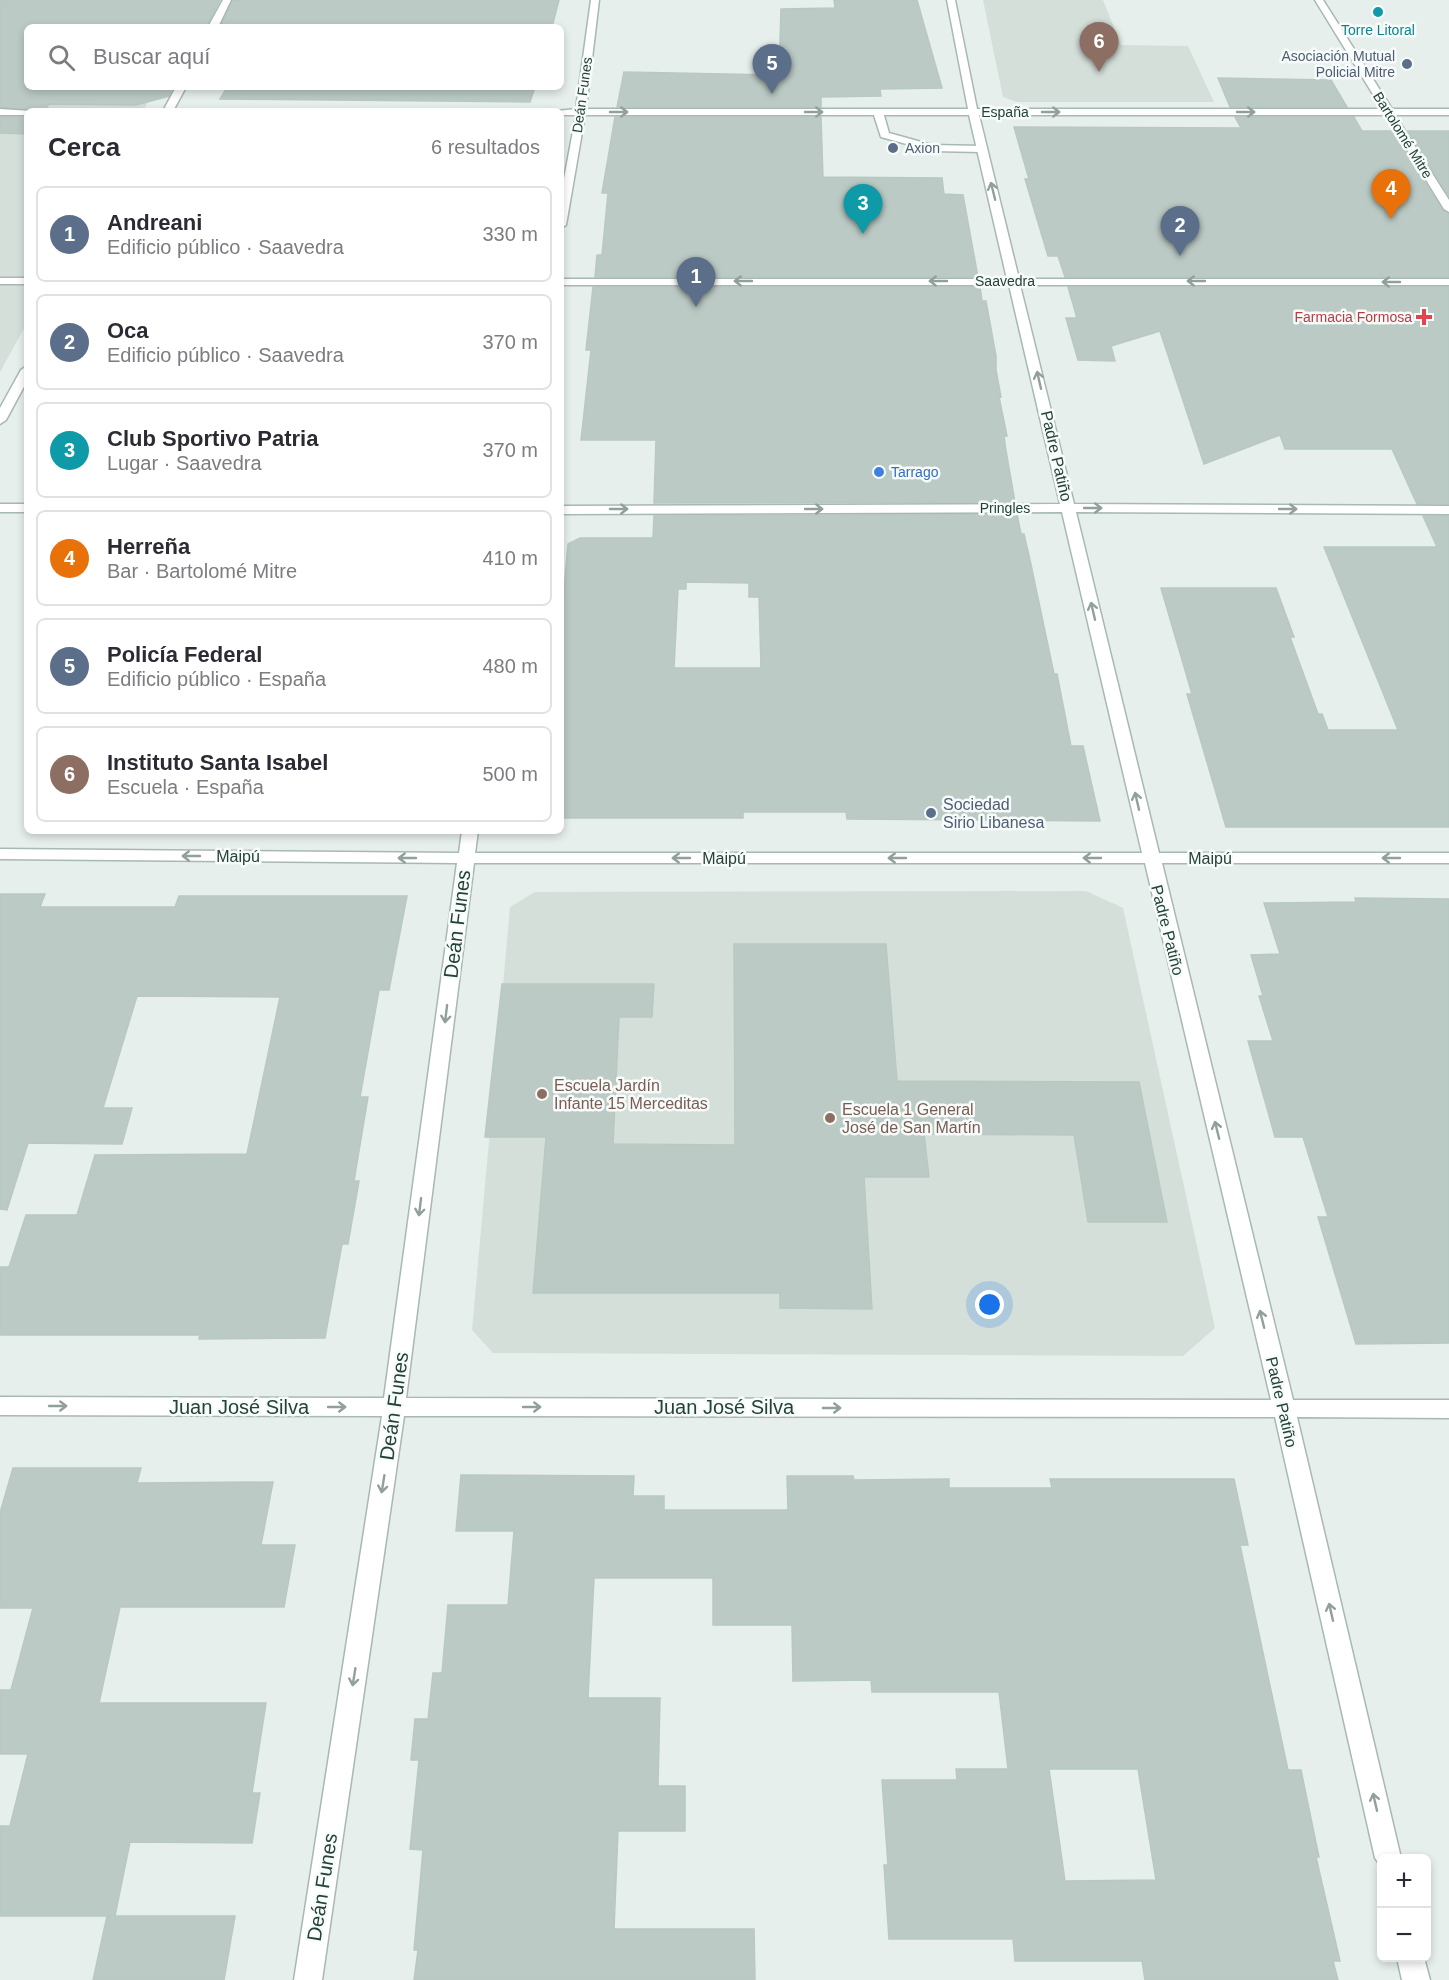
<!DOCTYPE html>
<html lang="es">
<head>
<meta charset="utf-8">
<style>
	body { margin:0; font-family:Arial,sans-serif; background:#f2f2f3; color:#2b2b33 }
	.controls { position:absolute; right:18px; bottom:18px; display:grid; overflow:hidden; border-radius:9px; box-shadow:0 3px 9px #0003 }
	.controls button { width:54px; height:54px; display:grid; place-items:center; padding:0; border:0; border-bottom:2px solid #e1e1e2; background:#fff; color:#2b2b33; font:30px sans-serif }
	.you { position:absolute; left:990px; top:1305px; width:21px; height:21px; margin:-15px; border:4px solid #fff; border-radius:50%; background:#1a73e8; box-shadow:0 0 0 9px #1a73e833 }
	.badge { display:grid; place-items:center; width:39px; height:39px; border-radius:50%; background:#111827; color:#fff; font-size:20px; font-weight:700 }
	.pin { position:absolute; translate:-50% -50px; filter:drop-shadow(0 2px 3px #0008) }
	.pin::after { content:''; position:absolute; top:32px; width:21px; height:18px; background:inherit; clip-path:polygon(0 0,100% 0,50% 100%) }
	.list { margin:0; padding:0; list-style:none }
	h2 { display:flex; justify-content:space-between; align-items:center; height:78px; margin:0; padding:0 24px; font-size:26px }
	h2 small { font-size:20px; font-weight:400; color:#7c7c81 }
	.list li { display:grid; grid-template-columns:39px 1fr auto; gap:18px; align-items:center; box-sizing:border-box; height:96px; margin:0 12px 12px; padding:0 12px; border:2px solid #e1e1e2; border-radius:9px }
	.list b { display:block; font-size:22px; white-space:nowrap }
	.list p { margin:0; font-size:20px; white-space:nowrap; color:#7c7c81 }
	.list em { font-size:20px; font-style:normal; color:#7c7c81 }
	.icon { flex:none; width:33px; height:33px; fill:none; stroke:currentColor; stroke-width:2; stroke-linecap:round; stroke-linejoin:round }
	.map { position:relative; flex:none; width:1449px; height:1980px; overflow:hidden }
	.search { position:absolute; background:#fff; box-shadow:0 3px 9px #0003; left:24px; top:24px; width:540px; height:66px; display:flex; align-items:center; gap:15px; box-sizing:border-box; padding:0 21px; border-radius:9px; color:#7c7c81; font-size:22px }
	.panel { position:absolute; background:#fff; box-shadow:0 3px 9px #0003; left:24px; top:108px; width:540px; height:726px; border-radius:9px }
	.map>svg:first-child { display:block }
</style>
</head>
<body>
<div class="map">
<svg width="1449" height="1980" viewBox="0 0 1449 1980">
	<rect width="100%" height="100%" fill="#e6efeb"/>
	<!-- built -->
	<g fill="#d4dfda">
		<polygon points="0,0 27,27 27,87 156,87 143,111 27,111 27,323 0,372"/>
		<polygon points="983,0 1103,0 1121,45 1188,46 1214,102 1017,102 1003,97"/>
		<polygon points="1086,891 1123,908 1215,1328 1183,1356 493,1353 472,1330 510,907 535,892"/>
	</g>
	<!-- building -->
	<g fill="#bbcac4" stroke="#b8c9c2" stroke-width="1.5" fill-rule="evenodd">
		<polygon points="0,0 220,0 206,27 27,27 27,87 173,87 169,96 136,105 49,104 44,111 0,107"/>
		<polygon points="233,0 559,0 552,27 220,27"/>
		<polygon points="834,0 917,0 942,88 880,89 881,96 821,97 821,107 617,107 624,72 779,75 781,9 835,8"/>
		<polygon points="1218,78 1331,80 1347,107 1230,107"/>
		<polygon points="227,87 535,87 530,102 220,99"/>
		<polygon points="27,117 27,134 0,133 0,117"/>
		<polygon points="615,117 821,117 823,177 942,178 944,194 963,195 978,277 595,277 597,255 602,255 608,193 602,193"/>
		<polygon points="1235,117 1354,117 1362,131 1393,131 1442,210 1449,214 1449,277 1065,277 1058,256 1048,256 1025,179 1029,179 1014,127 1241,128"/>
		<polygon points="1408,131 1449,131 1449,196"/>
		<polygon points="593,287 980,287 982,301 986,301 996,356 996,370 1001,397 999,397 1007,436 1004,436 1006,451 1015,502 654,503 656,440 581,440 591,350 586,350"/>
		<polygon points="1068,287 1449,287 1449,504 1417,504 1392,449 1285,449 1280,435 1204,464 1160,331 1111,346 1115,361 1078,360 1066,318 1077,318"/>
		<path d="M 1017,514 L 1021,534 L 1024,534 L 1030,560 L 1054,674 L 1057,674 L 1071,746 L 1083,746 L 1100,821 L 847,819 L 846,812 L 743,812 L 743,818 L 561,818 L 561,625 L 568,544 L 580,538 L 653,538 L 654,516 ZM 686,582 L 749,583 L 749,597 L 759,597 L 761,668 L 674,668 L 678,589 L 686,589 Z"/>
		<polygon points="1423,516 1449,516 1449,827 1226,827 1187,694 1192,694 1161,588 1276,588 1294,637 1290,637 1318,714 1322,714 1328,730 1398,730 1324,547 1437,547"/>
		<polygon points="0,894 45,894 40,907 175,907 179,896 407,896 389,990 379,990 360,1097 368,1097 354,1181 359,1181 348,1244 342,1244 325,1338 199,1339 200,1335 0,1335 0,1267 9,1267 26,1215 77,1215 95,1155 247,1154 280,997 137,996 103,1108 132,1108 122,1144 28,1143 7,1210 0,1209"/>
		<polygon points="1355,898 1449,899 1449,1343 1356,1344 1318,1217 1328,1217 1303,1137 1275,1137 1248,1041 1273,1041 1259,996 1263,996 1251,955 1280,954 1264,903 1356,902"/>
		<polygon points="734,944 886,944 897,1081 1139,1082 1167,1222 1088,1222 1074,1135 924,1134 929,1177 864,1177 872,1309 780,1308 780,1293 533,1293 546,1137 485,1137 502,984 654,984 652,1017 619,1017 613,1144 735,1145"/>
		<polygon points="13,1468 141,1468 137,1483 273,1482 261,1545 295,1545 284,1607 120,1607 99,1703 266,1703 252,1793 260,1793 252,1843 130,1842 115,1916 0,1916 0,1826 10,1826 28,1754 0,1754 0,1690 11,1690 33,1608 0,1608 0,1513"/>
		<path d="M 461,1475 L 634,1476 L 633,1496 L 664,1496 L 664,1510 L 788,1510 L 787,1476 L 853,1476 L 854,1480 L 949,1479 L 949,1488 L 1052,1488 L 1050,1479 L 1234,1479 L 1248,1545 L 1240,1545 L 1288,1770 L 1301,1770 L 1319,1857 L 1316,1857 L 1340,1961 L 1333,1961 L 1338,1980 L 1145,1980 L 1142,1961 L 1015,1961 L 1013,1939 L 889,1939 L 884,1865 L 888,1865 L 882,1780 L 957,1780 L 956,1769 L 1008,1769 L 999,1692 L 872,1692 L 871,1680 L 793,1681 L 792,1625 L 713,1625 L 713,1578 L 594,1578 L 588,1698 L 660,1698 L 658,1786 L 685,1786 L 685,1831 L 618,1831 L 614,1929 L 754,1929 L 755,1980 L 414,1980 L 418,1950 L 414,1950 L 423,1850 L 410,1849 L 419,1760 L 411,1760 L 415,1719 L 428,1719 L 433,1673 L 442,1673 L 448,1605 L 508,1605 L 514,1531 L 456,1531 ZM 1049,1769 L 1138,1769 L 1156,1880 L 1065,1881 Z"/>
		<polygon points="107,1916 235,1916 224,1980 93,1980"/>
	</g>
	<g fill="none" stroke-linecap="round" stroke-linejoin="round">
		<defs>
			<polygon id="service" points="875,110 883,112 889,133 932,145 982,146 987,149 982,152 932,151 881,137 873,112"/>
			<g id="minor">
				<polygon points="223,0 231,0 218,27 208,27"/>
				<path d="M 591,0 L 599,0 L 586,109 L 968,109 L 947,0 L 955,0 L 977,109 L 1382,109 L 1315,0 L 1323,0 L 1392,109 L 1449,109 L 1449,115 L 1395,115 L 1449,200 L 1449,212 L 1444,209 L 1386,115 L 979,115 L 1019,279 L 1449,279 L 1449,285 L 1020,285 L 1074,504 L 1449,506 L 1449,514 L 1076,512 L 1159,853 L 1449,853 L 1449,863 L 1162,863 L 1293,1400 L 1449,1400 L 1449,1418 L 1297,1417 L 1401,1858 L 1382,1858 L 1382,1868 L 1375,1858 L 1275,1417 L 404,1416 L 322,1980 L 294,1980 L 382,1416 L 0,1415 L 0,1397 L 384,1398 L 457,863 L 0,859 L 0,849 L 459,853 L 462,831 L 478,831 L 475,853 L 1142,853 L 1062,512 L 561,514 L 561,506 L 1060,504 L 1009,285 L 561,285 L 561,279 L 1007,279 L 969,115 L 585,115 L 566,225 L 561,228 L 561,195 L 576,115 L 561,115 L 561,111 L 557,111 L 576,109 ZM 474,863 L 1145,863 L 1271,1400 L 406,1398 Z"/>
				<polygon points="176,87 186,87 173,111 163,111"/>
				<polygon points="0,109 31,111 27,111 27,115 0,115"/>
				<rect x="0" y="278" width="27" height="6"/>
				<polygon points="27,366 27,381 6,420 0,424 0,408 21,370"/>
				<rect x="0" y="504" width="27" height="8"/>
				<polygon points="1397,1958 1424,1958 1430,1980 1402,1980"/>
			</g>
		</defs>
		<!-- service casing -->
		<use href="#service" stroke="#a8b8b2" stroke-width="3"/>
		<!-- minor casing -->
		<use href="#minor" stroke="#a8b8b2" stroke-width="3"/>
		<!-- service -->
		<use href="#service" fill="#fff" fill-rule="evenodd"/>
		<!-- minor -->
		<use href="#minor" fill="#fff" fill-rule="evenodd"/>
	</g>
	<!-- one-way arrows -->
	<defs><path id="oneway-shaft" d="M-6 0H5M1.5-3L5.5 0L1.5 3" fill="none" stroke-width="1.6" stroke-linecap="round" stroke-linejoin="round" transform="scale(1.5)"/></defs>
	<g stroke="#92a09c">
		<use href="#oneway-shaft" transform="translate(619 112)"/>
		<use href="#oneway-shaft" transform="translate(814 112)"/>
		<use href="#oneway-shaft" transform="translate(1051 112)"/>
		<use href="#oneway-shaft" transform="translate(1246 112)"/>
		<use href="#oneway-shaft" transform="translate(993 191) rotate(-104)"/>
		<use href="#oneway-shaft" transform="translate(743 281) rotate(180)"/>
		<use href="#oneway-shaft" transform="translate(938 281) rotate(180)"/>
		<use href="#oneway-shaft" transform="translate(1196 281) rotate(-180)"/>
		<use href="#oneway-shaft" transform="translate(1391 282) rotate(-180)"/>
		<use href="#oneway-shaft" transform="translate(1039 380) rotate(-103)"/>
		<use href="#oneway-shaft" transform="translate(1093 508)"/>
		<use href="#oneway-shaft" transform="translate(619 509)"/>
		<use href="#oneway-shaft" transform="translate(814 509)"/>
		<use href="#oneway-shaft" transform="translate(1288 509)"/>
		<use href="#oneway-shaft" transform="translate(1093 611) rotate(-103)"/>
		<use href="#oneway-shaft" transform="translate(1137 801) rotate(-103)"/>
		<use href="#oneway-shaft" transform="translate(191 856) rotate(-180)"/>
		<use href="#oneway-shaft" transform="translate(407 858) rotate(-180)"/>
		<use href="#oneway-shaft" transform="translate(681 858) rotate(180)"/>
		<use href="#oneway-shaft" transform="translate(897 858) rotate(180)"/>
		<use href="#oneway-shaft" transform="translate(1092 858) rotate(180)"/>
		<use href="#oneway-shaft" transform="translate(1391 858) rotate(-180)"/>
		<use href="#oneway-shaft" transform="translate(446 1014) rotate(97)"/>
		<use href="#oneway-shaft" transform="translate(1217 1130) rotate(-104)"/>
		<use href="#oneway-shaft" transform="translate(420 1207) rotate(97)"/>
		<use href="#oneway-shaft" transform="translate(1262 1319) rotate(-104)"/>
		<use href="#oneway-shaft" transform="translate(58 1406)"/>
		<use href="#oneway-shaft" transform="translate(337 1407)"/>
		<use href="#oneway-shaft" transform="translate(532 1407)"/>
		<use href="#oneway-shaft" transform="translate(832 1408)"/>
		<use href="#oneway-shaft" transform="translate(383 1484) rotate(99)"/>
		<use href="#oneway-shaft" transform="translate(1331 1612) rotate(-103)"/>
		<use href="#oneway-shaft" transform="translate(354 1677) rotate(99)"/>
		<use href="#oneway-shaft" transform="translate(1375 1802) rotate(-103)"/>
	</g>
	<!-- markers -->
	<circle fill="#0f9aa8" stroke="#f7fbf9" stroke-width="2" cx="1378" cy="12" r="6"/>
	<g fill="#5c6f8a" stroke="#f7fbf9" stroke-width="2">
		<circle cx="1407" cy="64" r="6"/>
		<circle cx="893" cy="148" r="6"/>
		<circle cx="931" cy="813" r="6"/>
	</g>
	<path fill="#e0444e" stroke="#f7fbf9" stroke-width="2" d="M1421 308h6v6h6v6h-6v6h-6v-6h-6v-6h6z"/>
	<circle fill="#3f7fe0" stroke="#f7fbf9" stroke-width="2" cx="879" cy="472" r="6"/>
	<g fill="#8d6e63" stroke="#f7fbf9" stroke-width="2">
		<circle cx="542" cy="1094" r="6"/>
		<circle cx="830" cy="1118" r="6"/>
	</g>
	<g text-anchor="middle" stroke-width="5" stroke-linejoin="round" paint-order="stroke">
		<!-- far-culture labels -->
		<g font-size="14" fill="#0d838f" stroke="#f7fbf9">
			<text x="1378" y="35">Torre Litoral</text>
		</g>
		<!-- far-service labels -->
		<g font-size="14" fill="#4e5e75" stroke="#f7fbf9" text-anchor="end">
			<text x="1395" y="61">Asociación Mutual<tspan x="1395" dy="16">Policial Mitre</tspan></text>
			<text x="905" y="153" text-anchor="start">Axion</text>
		</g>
		<!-- far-street labels -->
		<g font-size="14" fill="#24423a" stroke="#f7fbf9">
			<text transform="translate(582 95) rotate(-82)" y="5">Deán Funes</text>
			<text x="1005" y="117">España</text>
			<text transform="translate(1403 135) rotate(58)" y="5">Bartolomé Mitre</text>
			<text x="1005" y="286">Saavedra</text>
			<text x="1005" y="513">Pringles</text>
		</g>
		<!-- far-health labels -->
		<g font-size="14" fill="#be3a42" stroke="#f7fbf9" text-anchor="end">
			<text x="1412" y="322">Farmacia Formosa</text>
		</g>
		<!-- far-shop labels -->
		<g font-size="14" fill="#366cbe" stroke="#f7fbf9" text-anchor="start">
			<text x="891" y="477">Tarrago</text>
		</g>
		<!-- street labels -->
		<g font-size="16" fill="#24423a" stroke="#f7fbf9">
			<text transform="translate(1057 456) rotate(77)" y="6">Padre Patiño</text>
			<text x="238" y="862">Maipú</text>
			<text x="724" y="864">Maipú</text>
			<text x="1210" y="864">Maipú</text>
			<text transform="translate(1168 930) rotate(76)" y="6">Padre Patiño</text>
			<text transform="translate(1282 1402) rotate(77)" y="6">Padre Patiño</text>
		</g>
		<!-- service labels -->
		<g font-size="16" fill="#4e5e75" stroke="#f7fbf9" text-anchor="start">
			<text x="943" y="810">Sociedad<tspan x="943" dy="18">Sirio Libanesa</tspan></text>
		</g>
		<!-- education labels -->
		<g font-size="16" fill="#785e54" stroke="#f7fbf9" text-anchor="start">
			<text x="554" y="1091">Escuela Jardín<tspan x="554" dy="18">Infante 15 Merceditas</tspan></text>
			<text x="842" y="1115">Escuela 1 General<tspan x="842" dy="18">José de San Martín</tspan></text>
		</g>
		<!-- near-street labels -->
		<g font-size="20" fill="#24423a" stroke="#f7fbf9">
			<text transform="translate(457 924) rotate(-83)" y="7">Deán Funes</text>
			<text transform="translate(394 1406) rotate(-82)" y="7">Deán Funes</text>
			<text x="239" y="1414">Juan José Silva</text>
			<text x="724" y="1414">Juan José Silva</text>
			<text transform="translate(322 1887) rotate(-81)" y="7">Deán Funes</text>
		</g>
	</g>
</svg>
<div class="controls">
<button>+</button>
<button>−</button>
</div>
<div class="you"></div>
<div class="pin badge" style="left:696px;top:307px;background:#5c6f8a">1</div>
<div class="pin badge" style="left:1180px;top:256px;background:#5c6f8a">2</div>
<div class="pin badge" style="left:863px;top:234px;background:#0f9aa8">3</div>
<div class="pin badge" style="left:1391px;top:219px;background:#e8710a">4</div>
<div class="pin badge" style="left:772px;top:94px;background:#5c6f8a">5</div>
<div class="pin badge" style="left:1099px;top:72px;background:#8d6e63">6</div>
<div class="search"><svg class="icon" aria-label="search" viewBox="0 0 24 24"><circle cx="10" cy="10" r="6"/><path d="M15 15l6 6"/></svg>Buscar aquí</div>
<section class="panel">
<h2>Cerca<small>6 resultados</small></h2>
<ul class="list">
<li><span class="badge" style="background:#5c6f8a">1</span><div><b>Andreani</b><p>Edificio público · Saavedra</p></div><em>330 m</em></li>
<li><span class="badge" style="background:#5c6f8a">2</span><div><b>Oca</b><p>Edificio público · Saavedra</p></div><em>370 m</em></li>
<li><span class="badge" style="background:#0f9aa8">3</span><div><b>Club Sportivo Patria</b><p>Lugar · Saavedra</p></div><em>370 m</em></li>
<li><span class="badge" style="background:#e8710a">4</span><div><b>Herreña</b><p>Bar · Bartolomé Mitre</p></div><em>410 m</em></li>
<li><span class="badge" style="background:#5c6f8a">5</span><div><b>Policía Federal</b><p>Edificio público · España</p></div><em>480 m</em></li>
<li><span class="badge" style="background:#8d6e63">6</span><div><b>Instituto Santa Isabel</b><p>Escuela · España</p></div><em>500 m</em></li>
</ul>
</section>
</div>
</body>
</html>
